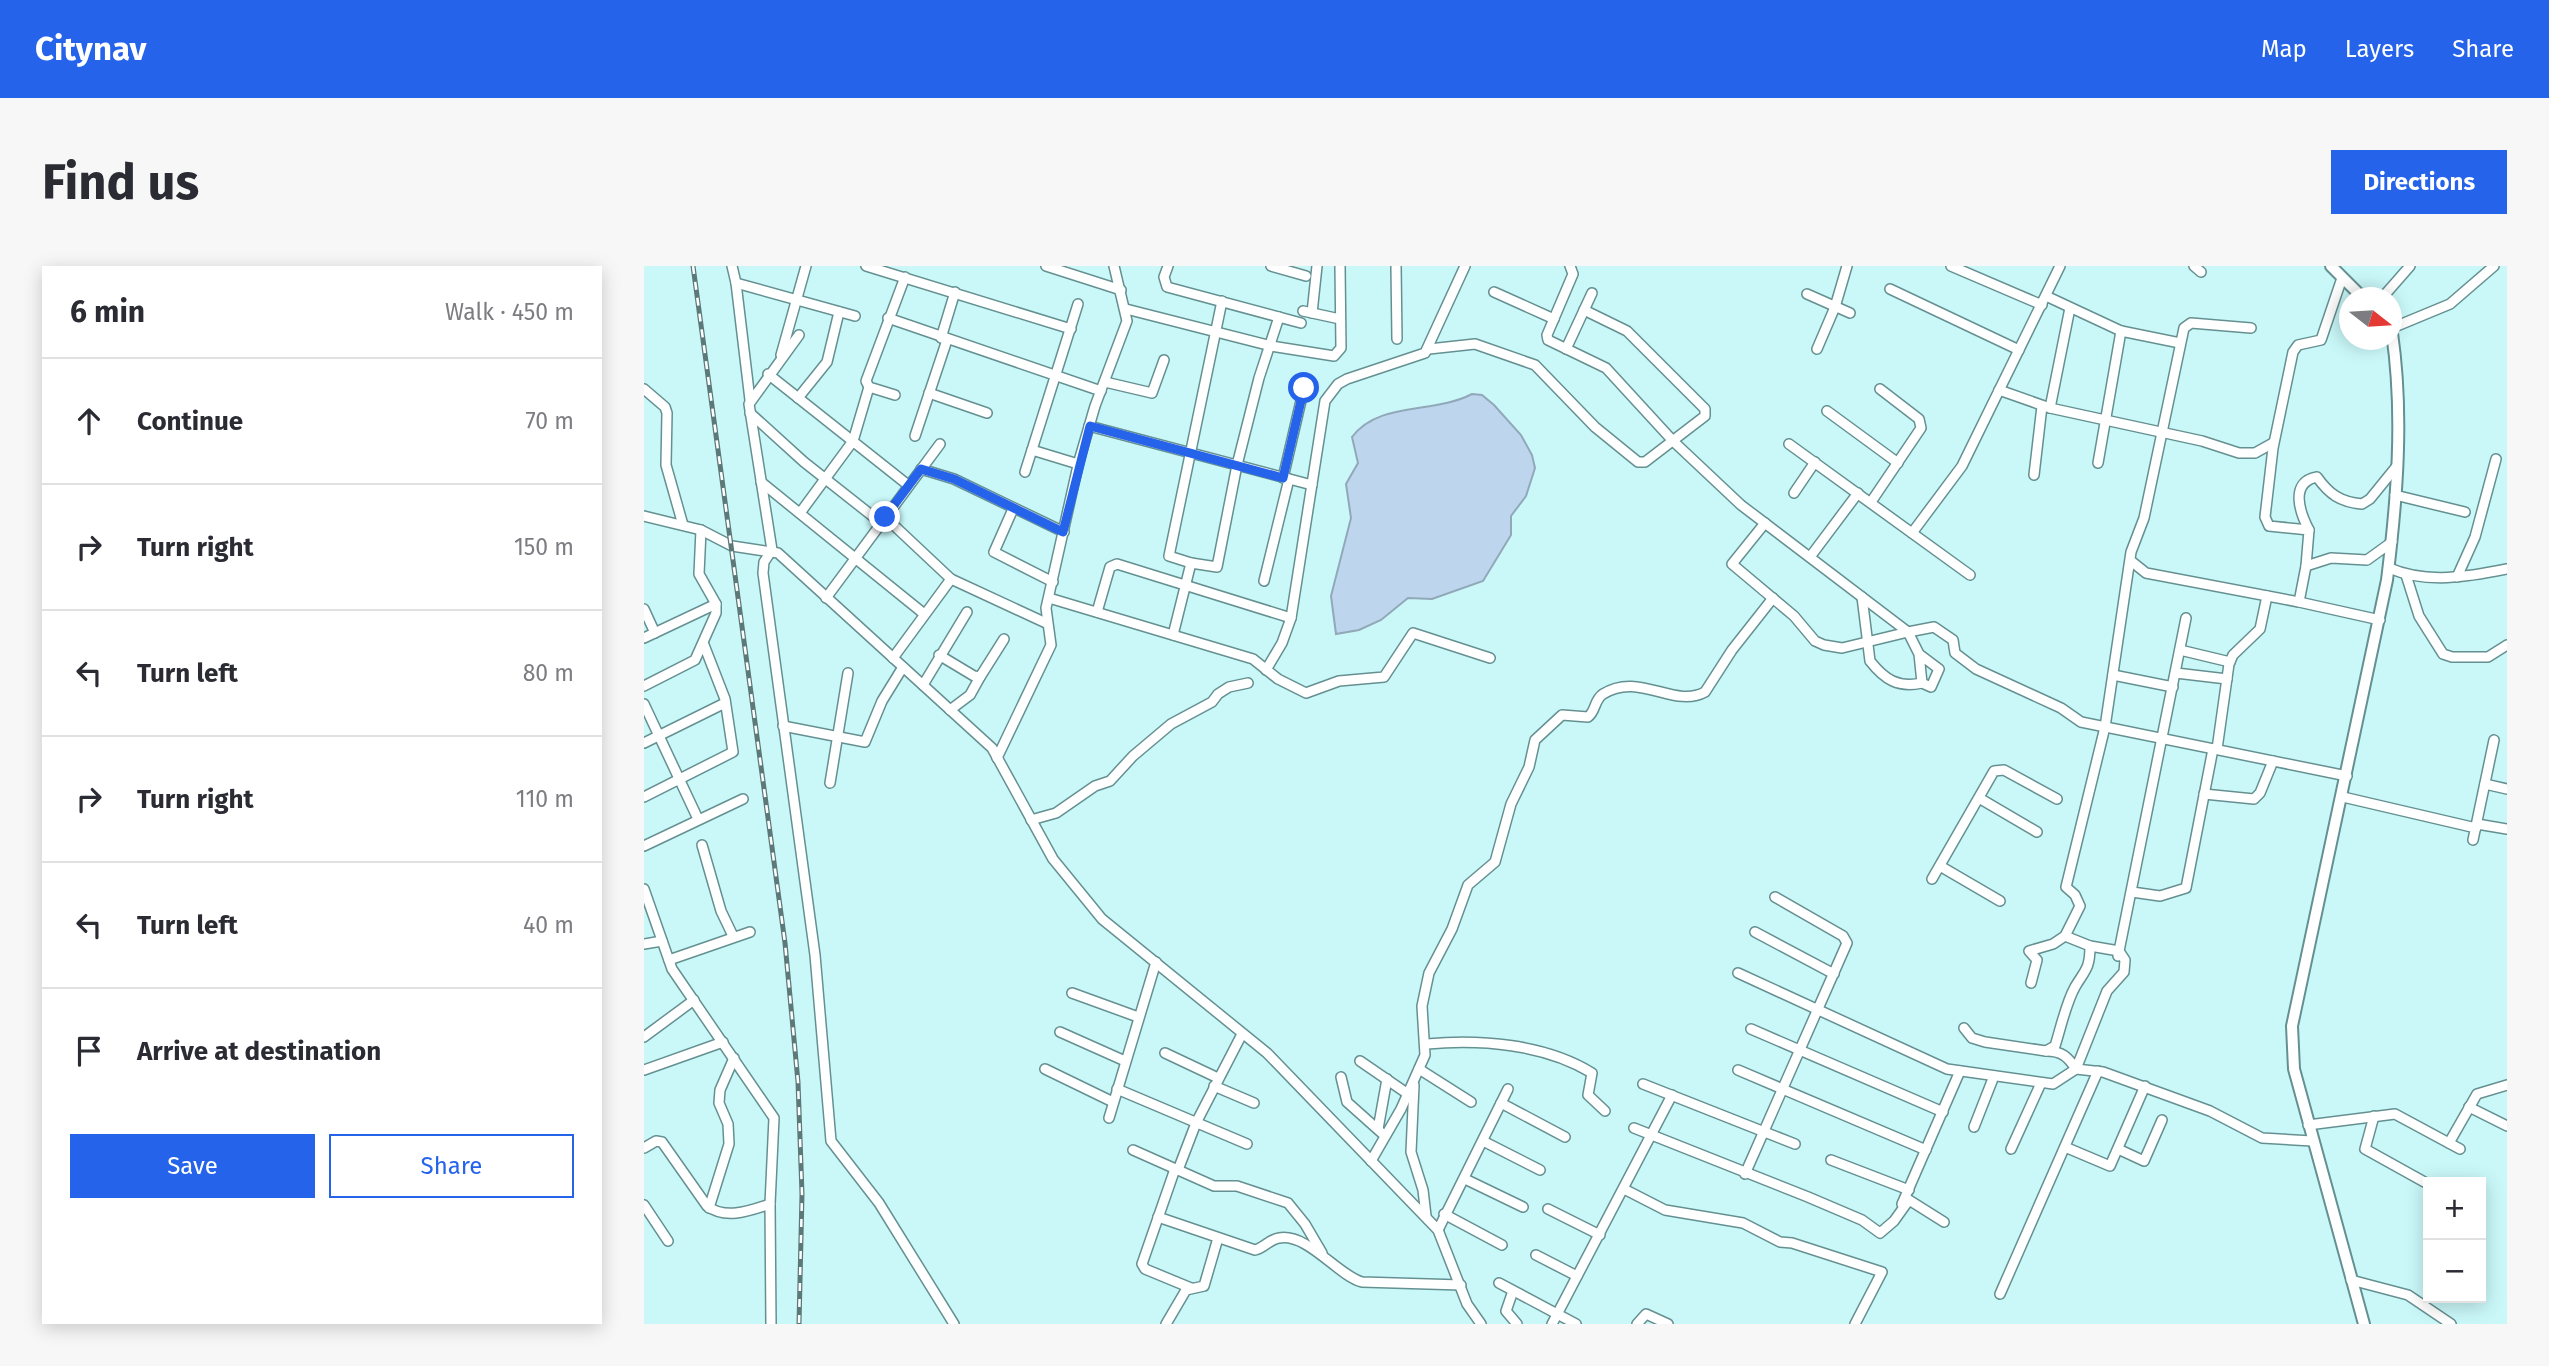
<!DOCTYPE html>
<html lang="en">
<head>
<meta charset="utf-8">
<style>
	body { margin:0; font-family:"Fira Sans",sans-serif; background:#f7f7f7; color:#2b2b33 }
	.controls { position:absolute; right:21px; bottom:21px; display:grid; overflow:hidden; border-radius:0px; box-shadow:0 4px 18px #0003 }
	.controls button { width:63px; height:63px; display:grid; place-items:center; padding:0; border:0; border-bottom:2px solid #e1e1e2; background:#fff; color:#2b2b33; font:35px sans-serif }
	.compass { position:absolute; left:1695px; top:21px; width:63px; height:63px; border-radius:50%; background:#fff; box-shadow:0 4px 18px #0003; rotate:107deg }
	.stop { position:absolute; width:21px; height:21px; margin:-16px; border:5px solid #2563eb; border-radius:50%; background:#fff }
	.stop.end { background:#2563eb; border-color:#fff; box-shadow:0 2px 7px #0008 }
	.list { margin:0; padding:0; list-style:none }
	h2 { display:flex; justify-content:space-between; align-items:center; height:91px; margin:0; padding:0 28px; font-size:30px }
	h2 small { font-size:23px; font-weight:400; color:#7c7c81 }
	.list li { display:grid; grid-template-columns:46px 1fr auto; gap:21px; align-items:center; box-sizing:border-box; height:126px; padding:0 28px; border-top:2px solid #e1e1e2 }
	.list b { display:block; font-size:26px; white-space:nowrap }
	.list em { font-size:23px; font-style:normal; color:#7c7c81 }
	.actions { display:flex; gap:14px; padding:21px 28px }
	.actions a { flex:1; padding:16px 0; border:2px solid #2563eb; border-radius:0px; text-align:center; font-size:24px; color:#2563eb }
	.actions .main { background:#2563eb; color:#fff }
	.icon { flex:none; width:38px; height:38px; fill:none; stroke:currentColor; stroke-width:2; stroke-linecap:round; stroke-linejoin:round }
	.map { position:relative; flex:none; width:1863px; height:1058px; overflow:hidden; border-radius:0px }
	header { display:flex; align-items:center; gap:42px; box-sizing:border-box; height:98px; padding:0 35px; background:#2563eb; color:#fff }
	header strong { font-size:33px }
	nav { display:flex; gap:38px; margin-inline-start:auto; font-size:24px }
	.intro { display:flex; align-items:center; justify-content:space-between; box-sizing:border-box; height:168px; padding:0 42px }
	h1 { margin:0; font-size:49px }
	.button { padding:18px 32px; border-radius:0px; background:#2563eb; color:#fff; font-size:24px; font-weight:700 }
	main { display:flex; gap:42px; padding:0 42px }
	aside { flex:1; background:#fff; border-radius:0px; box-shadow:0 4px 18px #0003 }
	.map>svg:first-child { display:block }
</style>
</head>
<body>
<header>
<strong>Citynav</strong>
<nav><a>Map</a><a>Layers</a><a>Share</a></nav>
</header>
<div class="intro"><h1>Find us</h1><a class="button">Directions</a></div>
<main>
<aside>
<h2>6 min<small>Walk · 450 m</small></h2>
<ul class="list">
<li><svg class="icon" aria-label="ahead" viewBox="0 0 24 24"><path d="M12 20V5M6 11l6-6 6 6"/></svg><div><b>Continue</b></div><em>70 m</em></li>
<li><svg class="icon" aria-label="right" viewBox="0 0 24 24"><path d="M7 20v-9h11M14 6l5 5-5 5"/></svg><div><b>Turn right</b></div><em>150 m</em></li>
<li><svg class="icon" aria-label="left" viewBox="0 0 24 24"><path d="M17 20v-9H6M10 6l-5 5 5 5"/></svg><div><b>Turn left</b></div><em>80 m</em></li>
<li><svg class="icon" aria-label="right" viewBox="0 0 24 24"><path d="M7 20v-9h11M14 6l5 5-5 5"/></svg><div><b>Turn right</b></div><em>110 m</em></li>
<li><svg class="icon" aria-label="left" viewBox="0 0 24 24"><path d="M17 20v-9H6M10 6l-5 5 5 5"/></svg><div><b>Turn left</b></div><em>40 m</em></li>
<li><svg class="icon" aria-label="arrive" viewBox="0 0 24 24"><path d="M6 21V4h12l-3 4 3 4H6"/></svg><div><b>Arrive at destination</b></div></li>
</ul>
<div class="actions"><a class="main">Save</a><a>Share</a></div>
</aside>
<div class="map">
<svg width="1863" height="1058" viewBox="0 0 1863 1058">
	<rect width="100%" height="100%" fill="#caf8f9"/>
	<!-- water -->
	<path fill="#bdd6ee" stroke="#91a8b8" stroke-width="2" d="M 828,128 L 838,129 L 850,139 L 877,169 L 888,189 L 891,202 L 882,230 L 867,250 L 867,269 L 839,315 L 788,333 L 764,332 L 737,354 L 715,364 L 692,368 L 687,330 L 707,252 L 702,218 L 714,197 L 708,171 C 735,135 790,148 828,128 Z"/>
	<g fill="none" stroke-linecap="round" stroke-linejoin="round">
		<defs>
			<g id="minor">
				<polyline points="88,0 92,17 211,50"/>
				<polyline points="222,0 427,63"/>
				<polyline points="402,0 477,24"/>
				<polyline points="524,0 520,11 523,21 657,57"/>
				<polyline points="627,0 662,10"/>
				<polyline points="752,0 753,73"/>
				<polyline points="926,0 929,8 903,69 904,74 962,102 1029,175 1097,239 1264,366 1290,361 1309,374 1311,387 1332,403 1417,442 1437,456 1703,510"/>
				<polyline points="1307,0 1398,39"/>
				<polyline points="1550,0 1557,6"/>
				<polyline points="1698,12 1677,74 1654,79 1649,86 1629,182 1621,251 1625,260 1665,264 1662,300 1687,292 1723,294 1748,276"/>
				<polyline points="92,17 106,134"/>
				<polyline points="1246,23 1375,84"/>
				<polyline points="850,26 910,53"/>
				<polyline points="1163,28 1206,47"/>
				<polyline points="1402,30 1477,65 1536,77"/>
				<polyline points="1738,32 1766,0"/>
				<polyline points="482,43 627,80 690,90 697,82 696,0"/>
				<polyline points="659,45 696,53"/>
				<polyline points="668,47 673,0"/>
				<polyline points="244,52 457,125"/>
				<polyline points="1748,62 1806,38 1850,0"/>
				<polyline points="155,69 105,138 128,284 120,296 119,307 171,689 187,875 235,937 310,1058"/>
				<polyline points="297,72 311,26"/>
				<polyline points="785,83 831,78 891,99 951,161 994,196 1001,196 1061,150 1061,143 983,65 940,44"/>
				<polyline points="922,83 948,27"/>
				<polyline points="1173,83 1191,41 1203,0"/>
				<polyline points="137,89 162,0"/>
				<polyline points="124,108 264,219"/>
				<polyline points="461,116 508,127 520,94"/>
				<polyline points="0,123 21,141 23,147 22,199 39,259"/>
				<polyline points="1355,124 1406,142 1558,175 1595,187 1611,187 1629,177"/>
				<polyline points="285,127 343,147"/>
				<polyline points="251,129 225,121 222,115 261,11"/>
				<polyline points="154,132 183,96 195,46"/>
				<polyline points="1406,142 1426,42"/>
				<polyline points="1183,145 1254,197"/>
				<polyline points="106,147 160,196 236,256"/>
				<polyline points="445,160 668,219"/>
				<polyline points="271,170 303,74"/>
				<polyline points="1145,178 1326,309"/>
				<polyline points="388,184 434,198"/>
				<polyline points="1454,197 1477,65"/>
				<polyline points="277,203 310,213 420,266"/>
				<polyline points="381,206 434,38"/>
				<polyline points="1390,209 1398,140"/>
				<polyline points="639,212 660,122"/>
				<polyline points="117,216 279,347"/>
				<polyline points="1150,227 1171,196"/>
				<polyline points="1751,229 1821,246"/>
				<polyline points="1227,236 1277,162 1275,153 1236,123"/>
				<polyline points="369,243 350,286 409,316"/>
				<polyline points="156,247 209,175 225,121"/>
				<polyline points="0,250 57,264 88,280 134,287 348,482 409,593 458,653 623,787 794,964 823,1038 837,1058"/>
				<polyline points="241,251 307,313 402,357"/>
				<polyline points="1121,257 1088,298 1150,350 1171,375 1180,379 1198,382 1264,366 1275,388 1295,403 1287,421 1278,417 1275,388"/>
				<path d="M 1665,264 C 1656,247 1645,216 1673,211 C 1685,228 1696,236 1718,238 L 1726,233 L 1752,201"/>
				<polyline points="1268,267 1318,200 1416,0"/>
				<polyline points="1166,291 1214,227"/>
				<polyline points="1487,295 1502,307 1655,336 1662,300"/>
				<polyline points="547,297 573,301 593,199 615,112 635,51"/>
				<path d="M 1745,302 C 1782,318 1824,311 1863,303"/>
				<polyline points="1762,309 1775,350 1799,388 1808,391 1844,391 1863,379"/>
				<polyline points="1813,311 1831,271 1852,193"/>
				<polyline points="620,315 645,213"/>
				<path d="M 1218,331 L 1226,395 C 1241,414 1254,422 1278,417"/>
				<polyline points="182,332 296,178"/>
				<polyline points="405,332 609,393 634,413 662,427 695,415 740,411 769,367 846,392"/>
				<polyline points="1655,336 1736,354"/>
				<polyline points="0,343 11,367"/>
				<polyline points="453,346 466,301 473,298 647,352"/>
				<polyline points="529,369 547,297 525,290 578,35"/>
				<polyline points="0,372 72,338"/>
				<polyline points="1536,384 1586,396"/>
				<polyline points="295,389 330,410 336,411 360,373"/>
				<polyline points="249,392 307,313"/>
				<polyline points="622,404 638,377 647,352 681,135 694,118 703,113 781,87 821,0"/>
				<polyline points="1532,407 1583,413"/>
				<polyline points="1469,409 1529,421"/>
				<polyline points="279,419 323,346"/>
				<polyline points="0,420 51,394 72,347 72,338 55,308 57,264"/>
				<polyline points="0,438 54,553"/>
				<polyline points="306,444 326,429 336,411"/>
				<polyline points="139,460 221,476 238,435 259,401"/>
				<polyline points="0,477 81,437"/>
				<polyline points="1573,483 1585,398 1589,389 1616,363 1623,330"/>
				<polyline points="353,492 407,379 402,342 435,195 451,140 483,55 470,0"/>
				<polyline points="186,517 204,407"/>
				<polyline points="1841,518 1863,523"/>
				<polyline points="1560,528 1610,533 1616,527 1629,495"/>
				<polyline points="0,531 89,486 81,433 60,379"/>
				<polyline points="1699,531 1832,562"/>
				<polyline points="1335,532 1393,566"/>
				<polyline points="387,554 412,547 451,520 466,515 489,490 527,458 568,436 574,428 585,421 604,417"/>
				<polyline points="1833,558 1863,563"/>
				<polyline points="1829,574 1850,474"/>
				<polyline points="58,579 77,645 89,670"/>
				<polyline points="0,580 99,533"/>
				<polyline points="1296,600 1356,635"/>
				<polyline points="1288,613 1350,505 1360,504 1413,533"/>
				<polyline points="0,623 28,703 130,852 126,938 127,1058"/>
				<polyline points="1488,626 1516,630 1542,622 1569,483"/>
				<polyline points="1111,666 1190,708"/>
				<polyline points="0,678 18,675"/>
				<polyline points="1474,690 1542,352"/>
				<polyline points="25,694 106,666"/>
				<polyline points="1094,707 1303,803 1409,818 1432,803 1459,806 1566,845 1618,872 1668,875"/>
				<polyline points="1387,717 1393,694 1385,685 1409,678 1421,670 1436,640 1431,629 1422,621 1461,461 1487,286 1500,252 1540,62 1547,57 1607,62"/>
				<polyline points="428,727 494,751"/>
				<path d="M 1320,762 L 1328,772 L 1341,776 L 1402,785 L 1411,780 C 1417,761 1422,737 1431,721 C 1441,704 1446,703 1446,680 L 1421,670"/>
				<polyline points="1107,763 1299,846"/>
				<polyline points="416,766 481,795"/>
				<polyline points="0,771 50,734"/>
				<path d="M 783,778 C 836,773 901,778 948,807 L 944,829 L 961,845"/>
				<path d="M 1402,785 C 1418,785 1424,791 1432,803 L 1463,725 L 1480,706 L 1481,694 L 1475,685 L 1446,680"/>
				<polyline points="521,787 574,812"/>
				<polyline points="716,795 764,828"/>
				<polyline points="401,803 469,836"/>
				<polyline points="775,803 827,836"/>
				<polyline points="0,804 79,776"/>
				<polyline points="1094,804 1282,884"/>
				<polyline points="697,811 703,836 740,869"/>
				<polyline points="999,818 1151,878"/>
				<polyline points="770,819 767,886 779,924 782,950"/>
				<polyline points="570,820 610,837"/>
				<polyline points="473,823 603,878"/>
				<polyline points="857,837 921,871"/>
				<polyline points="1825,841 1863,860"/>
				<polyline points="1730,850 1721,883 1784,918"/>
				<polyline points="465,852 512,696"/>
				<polyline points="1664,859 1751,848 1816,883"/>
				<polyline points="1330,861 1350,810"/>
				<polyline points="990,862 1164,931 1218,954 1236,967 1250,955 1265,934 1300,956"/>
				<polyline points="734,863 743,813"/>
				<polyline points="839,875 896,904"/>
				<polyline points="1805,877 1833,828 1863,819"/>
				<polyline points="1421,881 1466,900 1501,820"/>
				<path d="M 0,882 L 12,875 L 18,876 L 63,940 C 82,954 105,945 126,938"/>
				<polyline points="1367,883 1397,817"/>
				<polyline points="1474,883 1500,895 1518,854"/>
				<polyline points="489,884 570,920 593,920 644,937 661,958 678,987"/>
				<polyline points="1187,894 1265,924"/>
				<path d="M 727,895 L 757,843 L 781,789 L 778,740 L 785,707 L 808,663 L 824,619 L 851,596 L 867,538 L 885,501 L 891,474 L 918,449 L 944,451 C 952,445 950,434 959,428 C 995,405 1030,443 1061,426 L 1088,384 L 1129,332"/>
				<polyline points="531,903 498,998 501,1003 547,1022"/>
				<polyline points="534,904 552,857 598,768"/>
				<polyline points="1101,908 1203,677 1199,670 1131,631"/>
				<polyline points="821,913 879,941"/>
				<polyline points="980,923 1021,944 1099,957 1136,976 1148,977 1238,1006 1211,1058"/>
				<polyline points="1258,938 1316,805"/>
				<polyline points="0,939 24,975"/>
				<polyline points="65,942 85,878 84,858 75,837 76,824 90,792"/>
				<polyline points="904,943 956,969"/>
				<polyline points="800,948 858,979"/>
				<path d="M 514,951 L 611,984 C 620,982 626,973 635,972 C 664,967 693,1009 718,1016 L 817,1019"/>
				<polyline points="794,964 864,823"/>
				<polyline points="892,989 933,1010"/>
				<polyline points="1707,1014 1764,1029 1807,1058"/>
				<polyline points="855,1017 932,1058"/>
				<polyline points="869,1025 862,1045 873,1058"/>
				<polyline points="1356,1028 1454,805"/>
				<polyline points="522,1058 542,1024 560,1020 574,972"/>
				<polyline points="908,1058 1028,829"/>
				<polyline points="993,1058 1002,1048 1024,1058"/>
			</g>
			<g id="tertiary">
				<polyline points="1687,0 1719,32"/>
				<path d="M 1720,1058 L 1650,803 L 1648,760 L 1743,314 C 1753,233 1760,149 1748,67"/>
			</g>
		</defs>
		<!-- minor casing -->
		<use href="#minor" stroke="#659091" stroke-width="12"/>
		<!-- tertiary casing -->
		<use href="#tertiary" stroke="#659091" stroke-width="14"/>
		<!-- minor -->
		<use href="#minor" stroke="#fff" stroke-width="9"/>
		<!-- tertiary -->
		<use href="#tertiary" stroke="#fff" stroke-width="10"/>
		<defs>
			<polyline id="rail" points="49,0 141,677 154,816 158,928 155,1058"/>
		</defs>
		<!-- rail casing -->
		<use href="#rail" stroke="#5d7878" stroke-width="5"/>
		<!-- rail -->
		<use href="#rail" stroke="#fff" stroke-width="2.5" stroke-dasharray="8" stroke-linecap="butt"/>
	</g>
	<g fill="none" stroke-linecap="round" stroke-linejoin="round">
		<!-- route -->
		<polyline stroke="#2563eb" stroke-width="9" points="241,251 277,203 310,213 419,266 446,160 639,212 660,122"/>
	</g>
</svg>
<div class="controls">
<button>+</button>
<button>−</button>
</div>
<svg class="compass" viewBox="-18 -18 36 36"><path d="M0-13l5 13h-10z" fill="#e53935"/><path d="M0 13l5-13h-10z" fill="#7c7c81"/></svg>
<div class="stop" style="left:660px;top:122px"></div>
<div class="stop end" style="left:241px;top:251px"></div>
</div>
</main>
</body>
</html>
